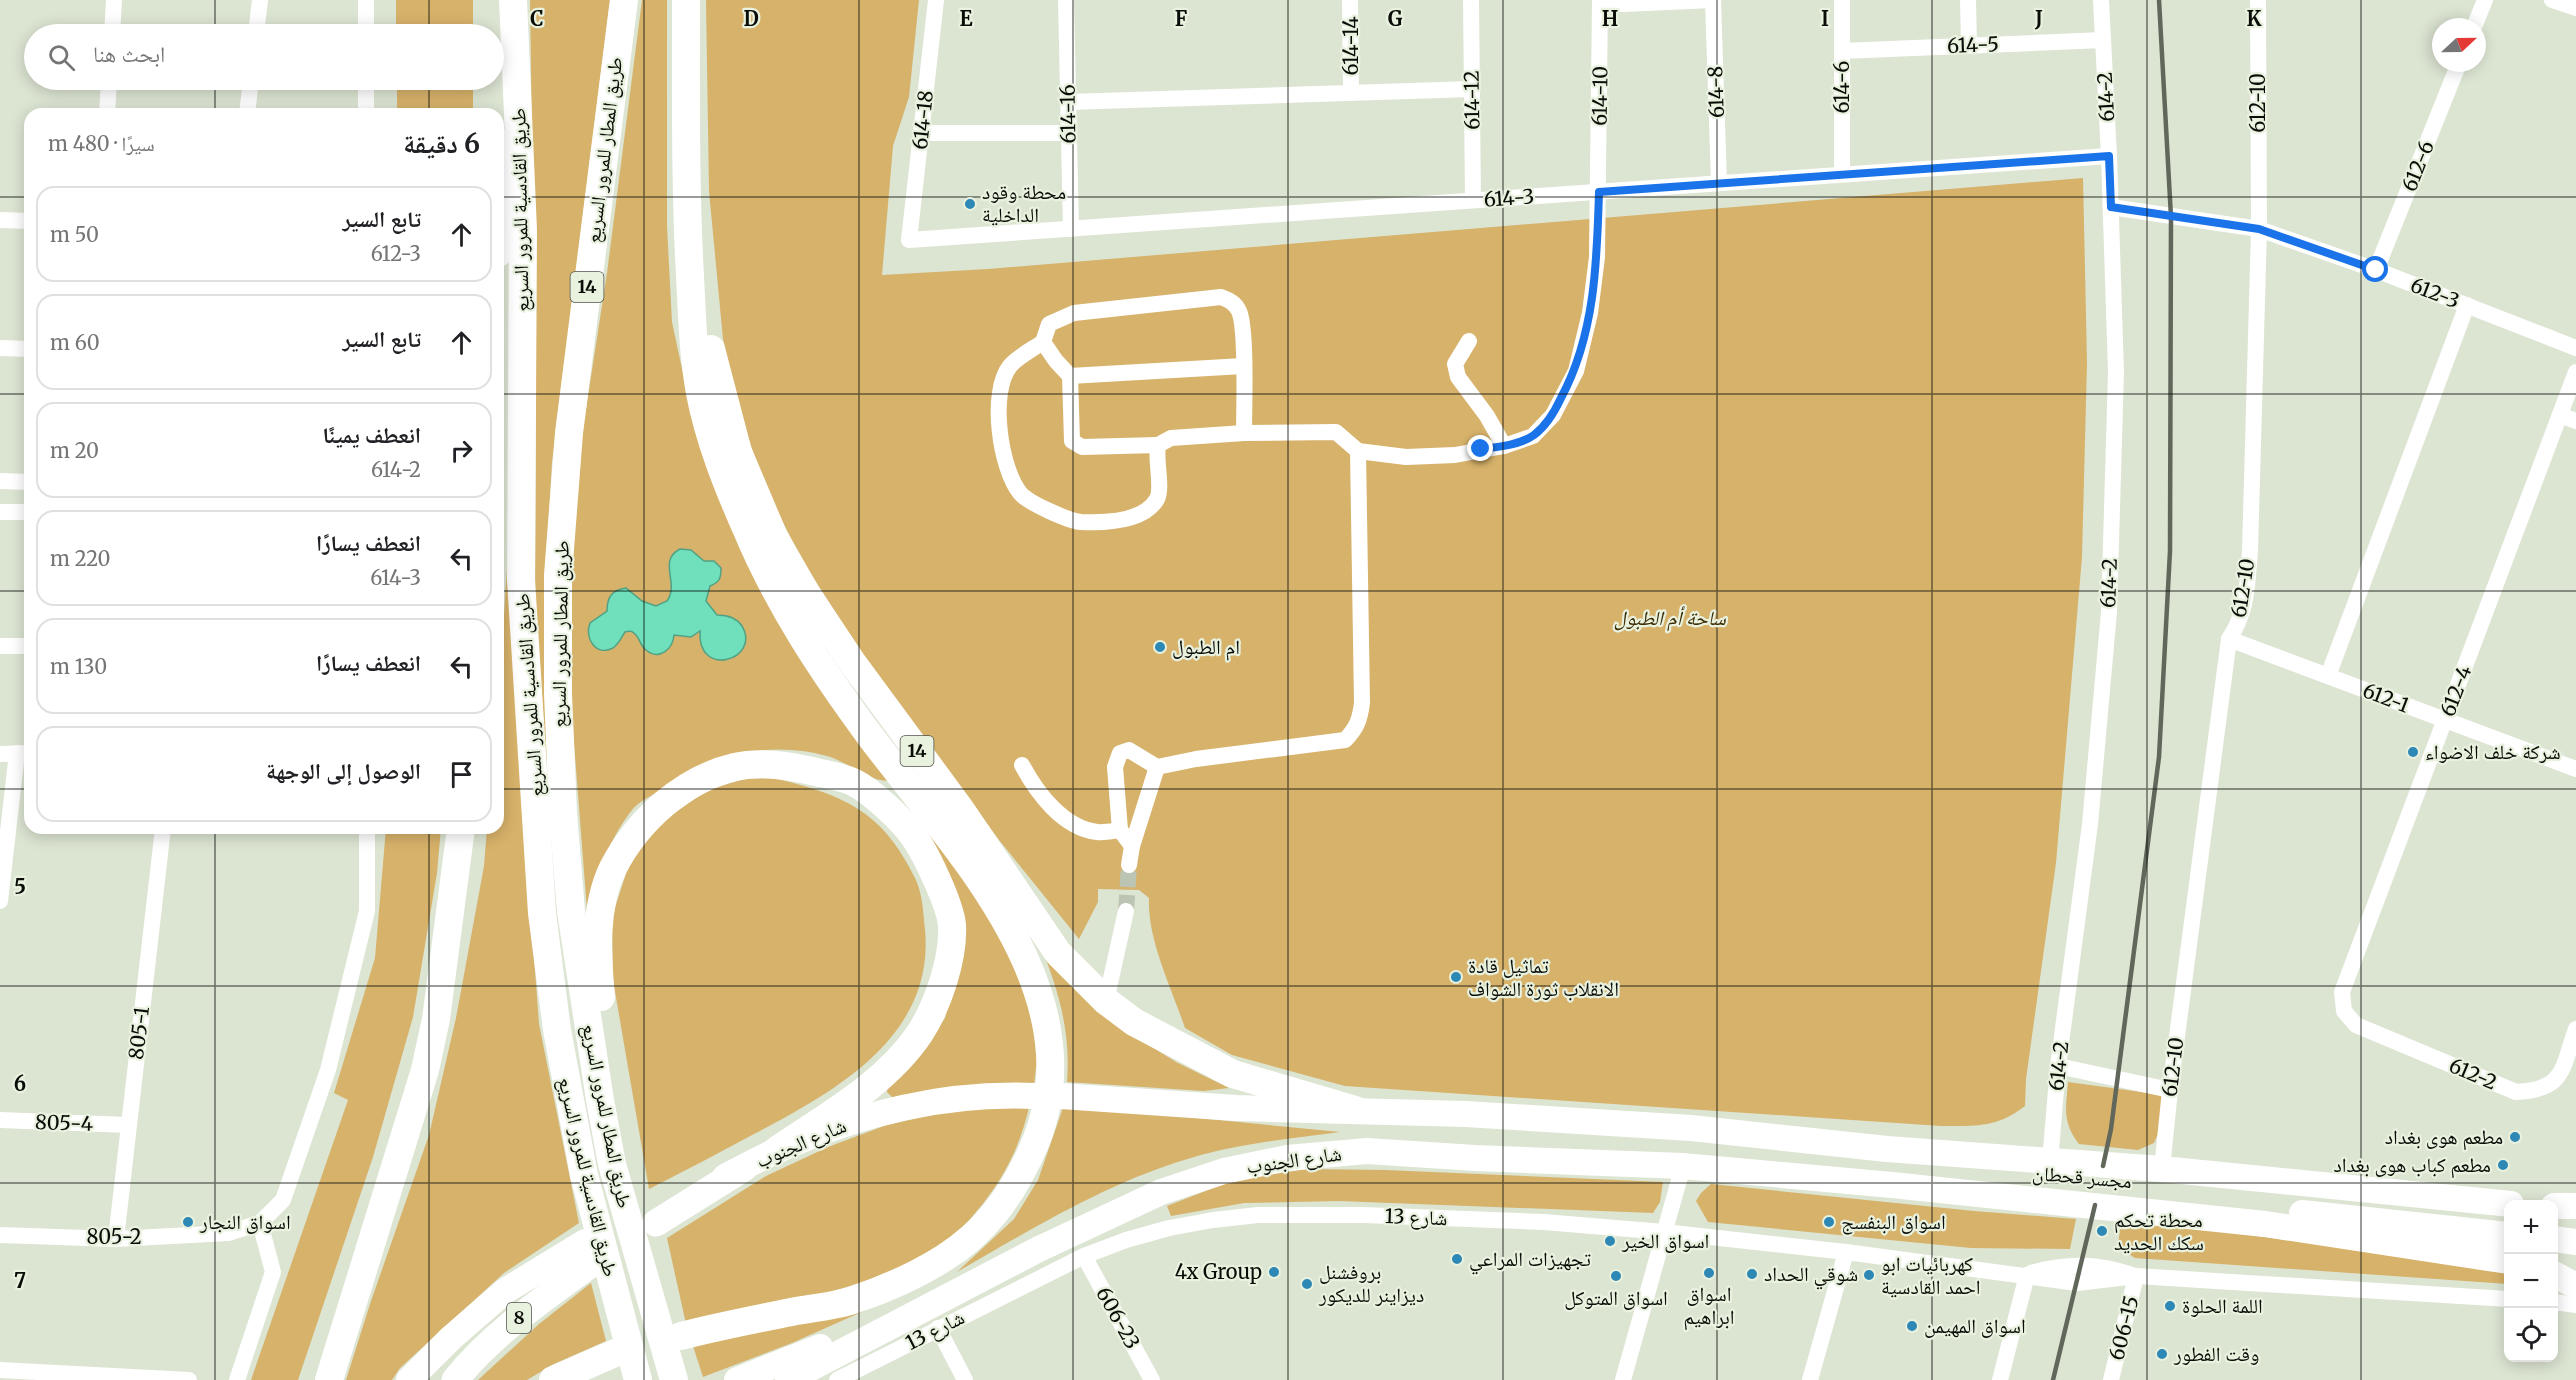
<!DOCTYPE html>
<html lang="ar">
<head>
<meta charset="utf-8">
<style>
	body { margin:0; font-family:Merriweather,"Noto Naskh Arabic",serif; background:#f6f6f6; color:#202124; direction:rtl }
	.controls { position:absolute; right:18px; bottom:18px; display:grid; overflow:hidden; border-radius:12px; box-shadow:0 3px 15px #0003 }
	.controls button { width:54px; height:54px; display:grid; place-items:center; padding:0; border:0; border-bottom:2px solid #e0e0e0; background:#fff; color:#202124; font:30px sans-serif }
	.compass { position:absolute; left:2432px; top:18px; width:54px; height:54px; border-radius:50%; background:#fff; box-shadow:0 3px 15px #0003; rotate:68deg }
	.stop { position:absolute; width:18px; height:18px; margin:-14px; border:4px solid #1a73e8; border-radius:50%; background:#fff }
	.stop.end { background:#1a73e8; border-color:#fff; box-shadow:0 2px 6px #0008 }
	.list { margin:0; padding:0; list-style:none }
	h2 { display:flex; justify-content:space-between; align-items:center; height:78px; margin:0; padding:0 24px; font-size:26px }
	h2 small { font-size:20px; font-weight:400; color:#757577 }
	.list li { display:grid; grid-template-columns:39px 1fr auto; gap:18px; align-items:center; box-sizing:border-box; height:96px; margin:0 12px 12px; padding:0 12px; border:2px solid #e0e0e0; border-radius:18px }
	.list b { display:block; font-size:22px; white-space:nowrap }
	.list p { margin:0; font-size:20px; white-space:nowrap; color:#757577 }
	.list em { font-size:20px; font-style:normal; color:#757577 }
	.icon { flex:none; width:33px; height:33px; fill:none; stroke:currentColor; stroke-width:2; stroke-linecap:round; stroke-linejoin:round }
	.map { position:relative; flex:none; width:2576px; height:1380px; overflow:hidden; direction:ltr }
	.search { position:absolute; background:#fff; box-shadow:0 3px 15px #0003; left:24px; top:24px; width:480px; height:66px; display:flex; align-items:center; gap:15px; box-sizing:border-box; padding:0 21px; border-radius:33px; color:#757577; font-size:22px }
	.panel { position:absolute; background:#fff; box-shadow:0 3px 15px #0003; left:24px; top:108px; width:480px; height:726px; border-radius:18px; direction:rtl }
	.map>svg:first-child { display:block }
</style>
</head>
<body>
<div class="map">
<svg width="2576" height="1380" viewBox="0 0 2576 1380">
	<rect width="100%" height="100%" fill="#dce4d2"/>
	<!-- green -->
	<g fill="#d7b26a">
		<rect x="396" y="0" width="77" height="34"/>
		<polygon points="530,0 610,0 552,462 547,553 548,782 535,609 536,413"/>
		<path d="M 642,0 L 667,0 L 667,227 L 672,322 L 691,411 L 890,781 C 866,781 849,762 827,756 C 766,740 709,755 658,791 C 650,797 638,802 632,810 C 609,839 598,874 587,910 L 568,666 L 574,487 L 607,273 Z"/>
		<path d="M 706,0 L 919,0 L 909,97 L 893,146 L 882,275 L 988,269 L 2083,178 L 2087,362 L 2082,557 L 2056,863 L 2026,1079 L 2025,1106 C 1997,1128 1975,1126 1941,1126 L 1345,1086 L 1232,1055 L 1185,1028 C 1172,989 1147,939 1149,898 L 1139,890 L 1098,889 L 1098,902 L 1079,939 L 999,840 L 858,648 L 801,558 L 764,485 L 740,413 L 723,339 L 709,191 Z"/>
		<rect x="397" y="80" width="76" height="34"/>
		<polygon points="512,489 521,783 539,1024 579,1223 504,1273 400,1368 392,1380 346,1380 370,1304 429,1135 456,1018 484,866 487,828 498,828 498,710"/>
		<path d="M 774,778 C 843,795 882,810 915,878 C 923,895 923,911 925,930 C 935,1037 834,1092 754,1134 C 719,1153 684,1171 649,1189 L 613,980 L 612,917 L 629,864 L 653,828 L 706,791 L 743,779 Z"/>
		<polygon points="386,828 441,828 437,873 413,1017 373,1157 298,1380 251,1380 348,1100 334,1093 375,958"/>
		<polygon points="932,831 996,920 1030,997 1037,1060 1034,1085 901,1098 892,1097 887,1092 888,1086 919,1055 945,1018 959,966 927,834"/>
		<path d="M 1039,941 L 1139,1039 L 1176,1062 L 1229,1088 L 1204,1091 L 1067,1082 C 1071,1029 1058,990 1039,941 Z"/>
		<path d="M 2068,1082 L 2163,1095 L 2161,1127 L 2154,1143 L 2138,1150 L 2079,1144 C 2062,1122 2066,1108 2068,1082 Z"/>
		<path d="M 1030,1103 C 1021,1145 1004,1179 976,1212 C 970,1219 964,1227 957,1233 C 880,1292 778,1303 686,1324 L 667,1238 L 766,1176 L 828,1147 L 884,1126 L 955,1109 Z"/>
		<path d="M 1064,1105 L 1340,1132 C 1291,1139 1239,1143 1191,1158 C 1110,1181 1030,1230 957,1272 L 1014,1219 L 1038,1180 Z"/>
		<polygon points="1307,1169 1385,1170 1663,1182 1660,1202 1653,1213 1339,1201 1244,1203 1171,1216 1167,1206 1231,1181"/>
		<polygon points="1711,1184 1974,1211 2076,1219 2070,1249 1971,1248 1708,1222 1696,1201 1701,1193"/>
		<polygon points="2121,1218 2495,1268 2508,1273 2508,1284 2135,1258 2118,1247"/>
		<polygon points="591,1283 606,1341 554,1364 527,1380 478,1380 539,1324"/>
		<polygon points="893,1298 792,1343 703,1377 692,1343"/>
	</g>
	<!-- water -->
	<path fill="#6fe0bb" stroke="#51a185" stroke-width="1.5" d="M 680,549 L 691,550 L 704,561 L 714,561 L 721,568 C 721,578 720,582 710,586 L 706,601 L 717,615 C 727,615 736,617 742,626 C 762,659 697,680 700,631 L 691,637 L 674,635 C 673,649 659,661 646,650 C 640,646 640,638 635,634 C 631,630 630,631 625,632 C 621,638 619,644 613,648 C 596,657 584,638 590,623 L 607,611 C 607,597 612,590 626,588 L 642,601 L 656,606 L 667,601 C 680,583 657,561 680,549 Z"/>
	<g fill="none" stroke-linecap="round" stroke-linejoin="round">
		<!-- minor-tunnel -->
		<polyline stroke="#bcc4b4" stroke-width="16" stroke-dasharray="16 8" stroke-linecap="butt" points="1126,911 1129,865"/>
		<!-- minor -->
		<g stroke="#fff" stroke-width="16">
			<polyline points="366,0 366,34"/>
			<polyline points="936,0 909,240 2109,156"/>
			<polyline points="1066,0 1071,229"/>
			<polyline points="1350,0 1351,93"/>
			<polyline points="1471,0 1473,200"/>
			<polyline points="1713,0 1719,183"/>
			<polyline points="1968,0 1969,45"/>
			<polyline points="2552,0 2576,8"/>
			<polyline points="1601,5 1713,0"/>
			<polyline points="2474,27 2485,0"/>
			<polyline points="112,34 114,0"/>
			<polyline points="256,34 260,0"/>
			<polyline points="1842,51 2103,40"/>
			<polyline points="366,80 366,114"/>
			<polyline points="1068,102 1472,89"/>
			<polyline points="107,114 109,80"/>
			<polyline points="247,114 251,80"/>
			<polyline points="922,133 1069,133"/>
			<polyline points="1842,174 1842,0"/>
			<polyline points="2111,207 2259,229 2376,270 2576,348"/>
			<polyline points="0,220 30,221"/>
			<polyline points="2376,270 2459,63"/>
			<polyline points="1469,341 1455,364 1458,377 1487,416 1504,446 1533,436 1553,415 1576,371 1590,313 1597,257 1600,0"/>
			<path d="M 1043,342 C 1033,349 1017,357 1010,366 C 989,392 1000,468 1020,493 C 1028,503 1069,521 1081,522 C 1105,523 1144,522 1157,499 C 1163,488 1155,460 1158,445 L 1171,438 L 1244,433 L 1336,432 L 1358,451 L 1406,457 L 1455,455 L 1504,446"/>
			<polyline points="0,348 30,349"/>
			<path d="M 2576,372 L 2342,992 L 2344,1011 L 2356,1025 L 2516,1092 C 2565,1090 2562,1068 2576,1029"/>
			<polyline points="1070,376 1243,366"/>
			<polyline points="2560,415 2576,421"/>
			<path d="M 1158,445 L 1082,447 L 1072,441 L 1070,376 L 1056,361 L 1043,342 L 1049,324 L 1074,313 L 1221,297 C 1229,300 1235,303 1239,311 C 1247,329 1244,409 1244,433"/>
			<polyline points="0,481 30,482"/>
			<polyline points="0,512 30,512"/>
			<polyline points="2229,639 2576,769"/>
			<polyline points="0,646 30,646"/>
			<polyline points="2328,676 2467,305"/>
			<polyline points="0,754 30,753"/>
			<path d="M 1022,765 C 1037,793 1063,828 1097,832 C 1104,833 1113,831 1120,830"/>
			<polyline points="1132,846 1120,830 1115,767 1120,753 1129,750 1157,767"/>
			<path d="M 1129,865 L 1132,846 L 1157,767 L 1196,759 L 1345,740 C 1357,728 1360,719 1362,703 L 1358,451"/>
			<polyline points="0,901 17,753"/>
			<polyline points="1106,1001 1126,911"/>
			<polyline points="2058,1066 2170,1090"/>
			<polyline points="0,1120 128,1125"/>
			<polyline points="2050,1162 2058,1066 2090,824 2109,612 2116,372 2109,156 2101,0"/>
			<path d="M 2162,1169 L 2170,1090 L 2229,639 C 2248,610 2247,585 2250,551 L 2259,229 L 2258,0"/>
			<polyline points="0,1235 116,1239 228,1233 260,1223 283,1200 328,1070 367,911 367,828"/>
			<polyline points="116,1239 163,828"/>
			<polyline points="1084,1256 1152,1380"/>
			<path d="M 2031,1273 C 2065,1263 2099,1263 2132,1275"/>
			<polyline points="2554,1302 2576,1305"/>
			<polyline points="938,1328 965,1380"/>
			<polyline points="0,1370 189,1380"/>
			<polyline points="237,1380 273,1272 260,1223"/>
			<polyline points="837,1380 1084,1256 1126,1240 1169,1228 1213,1220 1258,1215 1363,1215 1544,1222 1664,1232 1846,1252 2077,1283 2136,1276 2508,1299"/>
			<polyline points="1623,1380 1683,1166"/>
			<polyline points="1810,1380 1846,1252"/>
			<polyline points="2000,1380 2027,1275"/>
			<polyline points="2111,1380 2136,1276"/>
		</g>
		<!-- primary -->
		<g stroke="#fff" stroke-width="26">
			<polyline points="1061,1096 1236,1108 1466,1114 1691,1128 1887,1149 2162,1169 2511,1204"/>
			<path d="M 725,1177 C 742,1168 760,1158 778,1150 C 862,1113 944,1092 1036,1096"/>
			<polyline points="2554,1206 2576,1206"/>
			<polyline points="2302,1213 2508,1235"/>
			<polyline points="2554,1239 2576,1242"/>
			<polyline points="2554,1274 2576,1286"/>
			<polyline points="409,1380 451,1338 505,1291 585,1242"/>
			<polyline points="737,1380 820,1347"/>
			<polyline points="788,1380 1039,1249 1161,1192 1224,1171 1287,1158 1367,1151 1475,1158 1683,1166 1892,1185 2265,1224 2508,1261"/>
		</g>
		<!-- trunk -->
		<g stroke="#fff" stroke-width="27">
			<polyline points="656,1223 744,1168"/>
			<path d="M 455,1380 C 492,1334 543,1299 591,1264"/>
		</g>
		<!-- motorway -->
		<g stroke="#fff" stroke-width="28">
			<polyline points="513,0 523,230 521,580 542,913 557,1030 584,1175 638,1380"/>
			<polyline points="624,0 569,433 558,575 558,694 563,813 571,911 600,1100 612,1164 674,1380"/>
			<polyline points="498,253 502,143"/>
			<polyline points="711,349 738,452 774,537 806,593 852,662 961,810 1058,953 1106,1001 1134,1022 1233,1074 1355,1110"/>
			<path d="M 601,997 C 597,955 594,907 613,868 C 637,821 683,779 735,767 C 762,761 790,766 816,772 C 828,775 844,777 855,783 C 872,792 901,819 912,834 C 925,851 950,904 952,925 C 954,958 938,1005 920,1033 C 886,1084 827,1116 777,1150"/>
			<path d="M 681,1336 C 719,1326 757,1319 796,1311 C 814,1308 835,1306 853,1300 C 883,1290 917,1275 944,1258 C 984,1233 1009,1199 1029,1157 C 1106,1000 957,852 870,736 C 822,671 777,603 746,528 C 727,485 709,440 700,393 C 693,355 692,315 690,276 C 685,184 686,92 686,0"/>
			<polyline points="329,1380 425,1070 436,1019 461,828"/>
			<polyline points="553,1380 615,1353"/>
		</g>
		<!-- rail -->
		<g stroke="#62675c" stroke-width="4.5">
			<polyline points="2103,1166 2111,1129 2159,757 2170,551 2171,217 2159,0"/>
			<polyline points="2053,1380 2095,1205"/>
		</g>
	</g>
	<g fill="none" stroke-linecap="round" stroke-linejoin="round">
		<!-- route -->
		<path stroke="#1a73e8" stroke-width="8" d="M 1481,449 C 1498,447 1520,445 1534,435 C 1546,426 1555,411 1561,398 C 1595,335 1597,262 1599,192 L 2109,156 L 2111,207 L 2259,229 L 2376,270"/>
	</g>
	<!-- grid -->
	<path fill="none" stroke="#0a0d07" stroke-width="1.5" stroke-opacity="0.55" d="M 215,0 L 215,34M 429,0 L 429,34M 644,0 L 644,1380M 859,0 L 859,1380M 1073,0 L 1073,1380M 1288,0 L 1288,1380M 1503,0 L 1503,1380M 1717,0 L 1717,1380M 1932,0 L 1932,1380M 2147,0 L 2147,1380M 2361,0 L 2361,1380M 215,80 L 215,114M 429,80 L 429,114M 0,197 L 30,197M 498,197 L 2576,197M 0,394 L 30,394M 498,394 L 2576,394M 0,591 L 30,591M 498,591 L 2576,591M 0,789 L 30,789M 498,789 L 2576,789M 215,828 L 215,1380M 429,828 L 429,1380M 0,986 L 2576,986M 0,1183 L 2576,1183"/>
	<!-- markers -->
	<g fill="#2d88b5" stroke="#e9f1df" stroke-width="2">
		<circle cx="970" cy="204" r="6"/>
		<circle cx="1160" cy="647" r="6"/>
		<circle cx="2413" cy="752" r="6"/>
		<circle cx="1456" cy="977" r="6"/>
		<circle cx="2515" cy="1137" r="6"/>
		<circle cx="2503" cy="1165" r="6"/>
		<circle cx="188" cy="1222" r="6"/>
		<circle cx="1829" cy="1222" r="6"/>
		<circle cx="2102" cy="1231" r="6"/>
		<circle cx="1610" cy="1241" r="6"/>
		<circle cx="1457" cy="1259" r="6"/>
		<circle cx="1274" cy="1272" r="6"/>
		<circle cx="1709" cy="1273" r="6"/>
		<circle cx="1752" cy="1274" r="6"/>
		<circle cx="1869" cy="1275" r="6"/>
		<circle cx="1616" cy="1276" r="6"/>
		<circle cx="1307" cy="1284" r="6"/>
		<circle cx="2170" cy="1306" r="6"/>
		<circle cx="1912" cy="1326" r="6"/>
		<circle cx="2162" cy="1354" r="6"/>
	</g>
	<g text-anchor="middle" stroke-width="4.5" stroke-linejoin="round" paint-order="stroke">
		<!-- shield labels -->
		<g fill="#e9f1df" stroke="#4d5148" stroke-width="1.5">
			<rect x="570.5" y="272" width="33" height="30" rx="4.5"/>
			<rect x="900.5" y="736" width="33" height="30" rx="4.5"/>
			<rect x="507" y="1303" width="24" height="30" rx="4.5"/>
		</g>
		<g font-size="18" font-weight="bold" fill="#0a0d07">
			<text x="587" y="293">14</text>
			<text x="917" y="757">14</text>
			<text x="519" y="1324">8</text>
		</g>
		<!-- street labels -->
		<g font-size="20" fill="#0a0d07" stroke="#e9f1df">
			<text transform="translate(1973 45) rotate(-2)" y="7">614-5</text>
			<text transform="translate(1351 46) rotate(-90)" y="7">614-14</text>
			<text transform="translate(1842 87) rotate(-90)" y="7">614-6</text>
			<text transform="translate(1716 92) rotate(-92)" y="7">614-8</text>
			<text transform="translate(1600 96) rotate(-89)" y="7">614-10</text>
			<text transform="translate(2106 97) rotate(-93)" y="7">614-2</text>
			<text transform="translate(1472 100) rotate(-91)" y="7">614-12</text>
			<text transform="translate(2258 103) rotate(-90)" y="7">612-10</text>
			<text transform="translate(1068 114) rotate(-91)" y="7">614-16</text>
			<text transform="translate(923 120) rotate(-84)" y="7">614-18</text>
			<text transform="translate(604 150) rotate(-83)" y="7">طريق المطار للمرور السريع</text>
			<text transform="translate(2418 166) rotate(-68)" y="7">612-6</text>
			<text transform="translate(1509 198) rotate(-4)" y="7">614-3</text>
			<text transform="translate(520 210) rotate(-91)" y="7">طريق القادسية للمرور السريع</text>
			<text transform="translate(2435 293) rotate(21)" y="7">612-3</text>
			<text transform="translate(2109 583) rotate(-88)" y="7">614-2</text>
			<text transform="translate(2243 588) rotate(-81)" y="7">612-10</text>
			<text transform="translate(560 634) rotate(-89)" y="7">طريق المطار للمرور السريع</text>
			<text transform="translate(2456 691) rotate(-69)" y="7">612-4</text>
			<text transform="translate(529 695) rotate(-94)" y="7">طريق القادسية للمرور السريع</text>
			<text transform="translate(2386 698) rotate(21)" y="7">612-1</text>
			<text transform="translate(139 1033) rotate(-83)" y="7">805-1</text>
			<text transform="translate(2059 1066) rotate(-84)" y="7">614-2</text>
			<text transform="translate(2173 1067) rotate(-83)" y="7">612-10</text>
			<text transform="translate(2473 1074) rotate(23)" y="7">612-2</text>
			<text transform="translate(607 1116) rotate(79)" y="7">طريق المطار للمرور السريع</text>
			<text transform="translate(64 1123) rotate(2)" y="7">805-4</text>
			<text transform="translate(801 1143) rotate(-23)" y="7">شارع الجنوب</text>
			<text transform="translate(1294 1160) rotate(-8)" y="7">شارع الجنوب</text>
			<text transform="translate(588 1177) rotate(77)" y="7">طريق القادسية للمرور السريع</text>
			<text transform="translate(2082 1177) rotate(5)" y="7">مجسر قحطان</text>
			<text transform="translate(1416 1217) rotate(2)" y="7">شارع 13</text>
			<text x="114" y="1244">805-2</text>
			<text transform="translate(1118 1318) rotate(61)" y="7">606-23</text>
			<text transform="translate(2124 1328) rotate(-76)" y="7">606-15</text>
			<text transform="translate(935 1330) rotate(-27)" y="7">شارع 13</text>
		</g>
		<!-- poi labels -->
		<g font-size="20" fill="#0a0d07" stroke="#e9f1df" text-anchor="start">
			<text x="982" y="199">محطة وقود<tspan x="982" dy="23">الداخلية</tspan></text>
			<text x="1172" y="654">ام الطبول</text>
			<text x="2425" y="759">شركة خلف الاضواء</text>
			<text x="1468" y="973">تماثيل قادة<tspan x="1468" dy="23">الانقلاب ثورة الشواف</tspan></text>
			<text x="2503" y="1144" text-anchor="end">مطعم هوى بغداد</text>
			<text x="2491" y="1172" text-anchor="end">مطعم كباب هوى بغداد</text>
			<text x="2114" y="1227">محطة تحكم<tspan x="2114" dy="23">سكك الحديد</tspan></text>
			<text x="200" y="1229">اسواق النجار</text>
			<text x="1841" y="1229">اسواق البنفسج</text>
			<text x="1622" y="1248">اسواق الخير</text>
			<text x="1469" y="1266">تجهيزات المراعي</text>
			<text x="1881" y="1271">كهربائيات ابو<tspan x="1881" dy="23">احمد القادسية</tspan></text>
			<text x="1262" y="1279" text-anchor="end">4x Group</text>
			<text x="1319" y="1279">بروفشنل<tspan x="1319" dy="23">ديزاينر للديكور</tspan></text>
			<text x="1764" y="1281">شوقي الحداد</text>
			<text x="1709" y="1301" text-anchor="middle">اسواق<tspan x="1709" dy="23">ابراهيم</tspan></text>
			<text x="1616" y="1305" text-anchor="middle">اسواق المتوكل</text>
			<text x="2182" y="1313">اللمة الحلوة</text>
			<text x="1924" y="1333">اسواق المهيمن</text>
			<text x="2174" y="1361">وقت الفطور</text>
		</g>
		<!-- park labels -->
		<g font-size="20" font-style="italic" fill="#3b2a02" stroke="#e9f1df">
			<text x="1670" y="625">ساحة أم الطبول</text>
		</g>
	</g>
	<g font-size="20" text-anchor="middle" font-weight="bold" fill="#0a0d07" stroke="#e9f1df" stroke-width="4.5" stroke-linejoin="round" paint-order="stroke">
		<text x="537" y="26">C</text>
		<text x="751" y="26">D</text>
		<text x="966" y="26">E</text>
		<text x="1181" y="26">F</text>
		<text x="1395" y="26">G</text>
		<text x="1610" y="26">H</text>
		<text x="1825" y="26">I</text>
		<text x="2039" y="26">J</text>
		<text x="2254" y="26">K</text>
		<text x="20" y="894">5</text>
		<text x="20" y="1091">6</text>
		<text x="20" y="1288">7</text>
	</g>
</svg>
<div class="controls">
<button>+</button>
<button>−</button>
<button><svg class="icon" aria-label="locate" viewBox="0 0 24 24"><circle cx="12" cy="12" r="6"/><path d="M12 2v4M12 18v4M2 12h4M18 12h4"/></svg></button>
</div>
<svg class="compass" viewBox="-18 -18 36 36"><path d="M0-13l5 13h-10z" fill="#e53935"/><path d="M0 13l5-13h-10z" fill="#757577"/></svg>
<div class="stop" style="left:2376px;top:270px"></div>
<div class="stop end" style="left:1481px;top:449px"></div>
<div class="search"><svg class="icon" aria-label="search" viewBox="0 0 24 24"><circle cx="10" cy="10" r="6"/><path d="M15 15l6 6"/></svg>ابحث هنا</div>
<section class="panel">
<h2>6 دقيقة<small>سيرًا · 480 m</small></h2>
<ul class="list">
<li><svg class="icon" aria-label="ahead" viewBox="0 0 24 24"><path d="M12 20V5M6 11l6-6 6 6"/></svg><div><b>تابع السير</b><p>612-3</p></div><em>50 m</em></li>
<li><svg class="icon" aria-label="ahead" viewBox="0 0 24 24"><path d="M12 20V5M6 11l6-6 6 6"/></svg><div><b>تابع السير</b></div><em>60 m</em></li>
<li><svg class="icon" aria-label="right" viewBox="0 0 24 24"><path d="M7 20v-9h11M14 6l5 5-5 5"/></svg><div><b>انعطف يمينًا</b><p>614-2</p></div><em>20 m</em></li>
<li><svg class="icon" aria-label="left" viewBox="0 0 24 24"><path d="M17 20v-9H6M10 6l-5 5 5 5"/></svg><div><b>انعطف يسارًا</b><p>614-3</p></div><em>220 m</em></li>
<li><svg class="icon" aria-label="left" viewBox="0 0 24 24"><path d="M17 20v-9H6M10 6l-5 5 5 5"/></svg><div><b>انعطف يسارًا</b></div><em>130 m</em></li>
<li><svg class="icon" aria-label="arrive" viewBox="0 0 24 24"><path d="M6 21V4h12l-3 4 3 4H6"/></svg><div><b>الوصول إلى الوجهة</b></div></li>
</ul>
</section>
</div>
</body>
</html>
